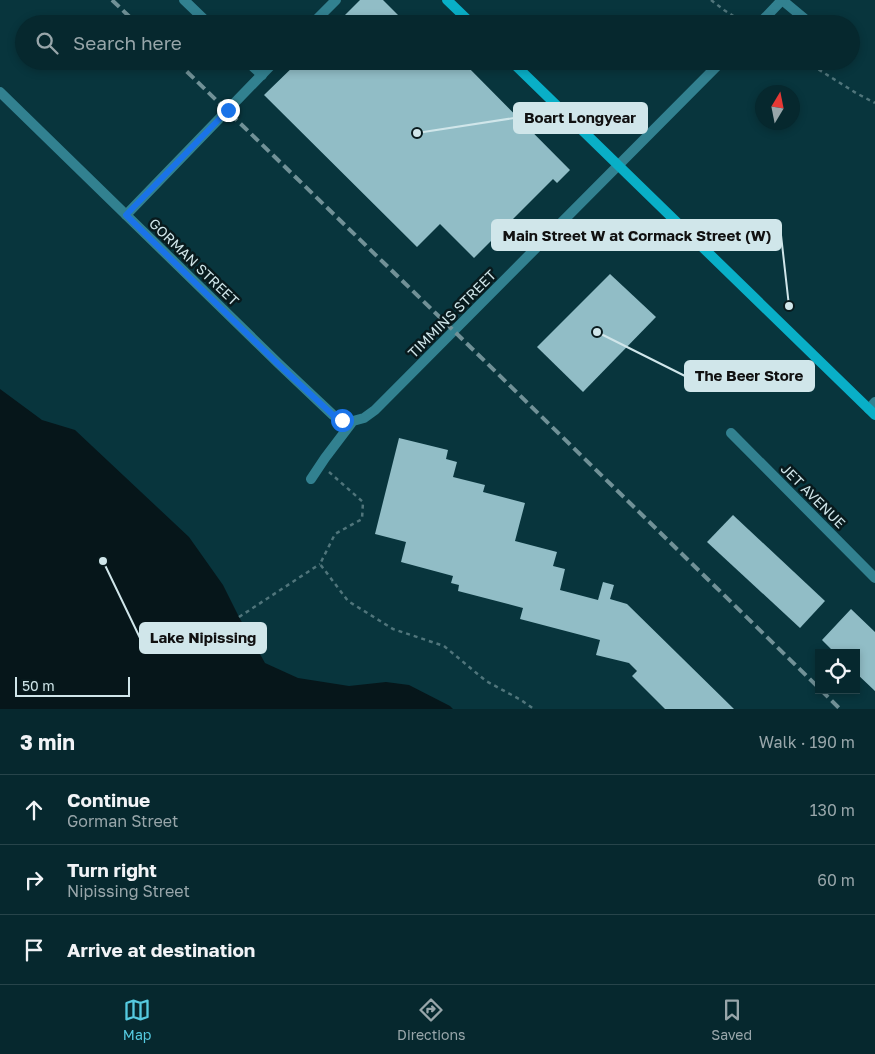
<!DOCTYPE html>
<html lang="en">
<head>
<meta charset="utf-8">
<style>
	body { margin:0; font-family:"Golos Text",sans-serif; background:#14343a; color:#f1f3f6 }
	.controls { position:absolute; right:15px; bottom:15px; display:grid; overflow:hidden; border-radius:0px; box-shadow:0 2px 8px #0003 }
	.controls button { width:45px; height:45px; display:grid; place-items:center; padding:0; border:0; border-bottom:1px solid #27444a; background:#06282e; color:#f1f3f6; font:25px sans-serif }
	.compass { position:absolute; left:755px; top:85px; width:45px; height:45px; border-radius:50%; background:#06282e; box-shadow:0 2px 8px #0003; rotate:10deg }
	.scale { position:absolute; left:15px; bottom:12px; width:115px; box-sizing:border-box; padding-left:5px; border:2px solid #d0e6ea; border-top:0; font-size:14px; line-height:18px; white-space:nowrap; color:#d0e6ea; -webkit-text-stroke:4px #081a1d; paint-order:stroke }
	.stop { position:absolute; width:15px; height:15px; margin:-11px; border:4px solid #1a73e8; border-radius:50%; background:#fff }
	.stop.end { background:#1a73e8; border-color:#fff; box-shadow:0 1px 5px #0008 }
	.list { margin:0; padding:0; list-style:none }
	h2 { display:flex; justify-content:space-between; align-items:center; height:65px; margin:0; padding:0 20px; font-size:21px }
	h2 small { font-size:16px; font-weight:400; color:#98a6aa }
	.list li { display:grid; grid-template-columns:32px 1fr auto; gap:15px; align-items:center; box-sizing:border-box; height:70px; padding:0 20px; border-top:1px solid #27444a }
	.list b { display:block; font-size:19px; white-space:nowrap }
	.list p { margin:0; font-size:16px; white-space:nowrap; color:#98a6aa }
	.list em { font-size:16px; font-style:normal; color:#98a6aa }
	.icon { flex:none; width:28px; height:28px; fill:none; stroke:currentColor; stroke-width:2; stroke-linecap:round; stroke-linejoin:round }
	.map { position:relative; flex:none; width:875px; height:709px; overflow:hidden }
	.search { position:absolute; background:#06282e; box-shadow:0 2px 8px #0003; left:15px; right:15px; top:15px; height:55px; display:flex; align-items:center; gap:12px; box-sizing:border-box; padding:0 18px; border-radius:28px; color:#98a6aa; font-size:19px }
	.sheet { height:275px; background:#06282e }
	nav { display:flex; justify-content:space-around; align-items:center; box-sizing:border-box; height:70px; border-top:1px solid #27444a; background:#06282e; font-size:14px; color:#98a6aa }
	nav a { display:grid; justify-items:center; gap:2px }
	nav .on { color:#55cae0 }
	.map>svg:first-child { display:block }
</style>
</head>
<body>
<div class="map">
<svg width="875" height="709" viewBox="0 0 875 709">
	<rect width="100%" height="100%" fill="#08353d"/>
	<!-- water -->
	<polygon fill="#06161a" points="0,389 42,420 75,430 189,537 223,585 239,617 265,663 298,678 349,686 386,682 409,685 450,706 453,709 0,709"/>
	<!-- building -->
	<g fill="#91bdc6">
		<polygon points="360,0 383,0 400,17 394,24 336,24"/>
		<polygon points="299,61 462,61 570,170 557,183 553,179 474,258 440,224 417,247 264,95"/>
		<polygon points="610,274 656,317 583,392 537,347"/>
		<polygon points="399,438 448,450 446,459 457,462 453,477 485,485 483,492 525,503 515,541 557,552 553,566 565,569 560,590 598,600 603,582 614,585 610,599 627,604 734,709 665,709 632,676 637,671 629,663 596,655 600,640 520,619 523,608 458,591 459,585 451,583 453,576 401,562 406,542 375,534"/>
		<polygon points="733,515 825,601 800,628 707,542"/>
		<polygon points="851,609 875,632 875,691 856,673 856,653 835,653 822,640"/>
	</g>
	<g fill="none" stroke-linecap="round" stroke-linejoin="round">
		<!-- path -->
		<g stroke="#50757b" stroke-width="2.5" stroke-dasharray="4 4" stroke-linecap="butt">
			<polyline points="711,0 724,10 746,24"/>
			<polyline points="805,61 856,93 875,103"/>
			<polyline points="329,472 363,502 362,519 335,534 320,564 348,601 393,629 444,646 486,681 521,700 534,709"/>
			<polyline points="239,617 320,564"/>
		</g>
		<!-- minor -->
		<g stroke="#328190" stroke-width="10">
			<polyline points="184,0 209,24"/>
			<polyline points="782,0 811,24"/>
			<polyline points="312,24 336,0"/>
			<polyline points="759,24 782,0"/>
			<polyline points="247,61 262,75"/>
			<polyline points="0,92 279,364 333,415 343,420 353,421"/>
			<polyline points="126,215 275,61"/>
			<polyline points="869,409 875,402"/>
			<polyline points="731,433 875,578"/>
			<polyline points="311,479 325,458 353,421 364,418 375,410 722,61"/>
		</g>
		<!-- secondary -->
		<g stroke="#09afc7" stroke-width="10">
			<polyline points="447,0 472,24"/>
			<polyline points="511,61 875,415"/>
		</g>
		<!-- rail -->
		<g stroke="#719197" stroke-width="4" stroke-dasharray="10 5" stroke-linecap="butt">
			<polyline points="112,0 137,24"/>
			<polyline points="176,61 454,331 819,688"/>
			<polyline points="821,690 840,709"/>
		</g>
	</g>
	<g fill="none" stroke-linecap="round" stroke-linejoin="round">
		<!-- route -->
		<polyline stroke="#1a73e8" stroke-width="6" points="228,110 126,215 278,364 333,415 342,420"/>
	</g>
	<g text-anchor="middle" stroke-width="5" stroke-linejoin="round" paint-order="stroke">
		<!-- street labels -->
		<g font-size="14" fill="#d0e6ea" stroke="#081a1d">
			<text transform="translate(194 262) rotate(44)" y="5">GORMAN STREET</text>
			<text transform="translate(452 314) rotate(-45)" y="5">TIMMINS STREET</text>
			<text transform="translate(813 496) rotate(45)" y="5">JET AVENUE</text>
		</g>
	</g>
	<!-- callouts -->
	<path fill="none" stroke="#d0e6ea" stroke-width="2" d="M417 133L514 118M789 306L781 235M597 332L685 376M103 561L140 638"/>
	<g fill="#d0e6ea" stroke="#081a1d" stroke-width="2">
		<circle cx="417" cy="133" r="5"/>
		<circle cx="789" cy="306" r="5"/>
		<circle cx="597" cy="332" r="5"/>
		<circle cx="103" cy="561" r="5"/>
	</g>
	<g fill="#d0e6ea" stroke="#d0e6ea" stroke-width="2">
		<rect x="514" y="103" width="133" height="30" rx="5"/>
		<rect x="492" y="220" width="289" height="30" rx="5"/>
		<rect x="685" y="361" width="129" height="30" rx="5"/>
		<rect x="140" y="623" width="126" height="30" rx="5"/>
	</g>
	<g font-size="15" text-anchor="middle" font-weight="bold" fill="#111">
		<text x="580" y="123">Boart Longyear</text>
		<text x="637" y="241">Main Street W at Cormack Street (W)</text>
		<text x="749" y="381">The Beer Store</text>
		<text x="203" y="643">Lake Nipissing</text>
	</g>
</svg>
<div class="controls">
<button><svg class="icon" aria-label="locate" viewBox="0 0 24 24"><circle cx="12" cy="12" r="6"/><path d="M12 2v4M12 18v4M2 12h4M18 12h4"/></svg></button>
</div>
<svg class="compass" viewBox="-18 -18 36 36"><path d="M0-13l5 13h-10z" fill="#e53935"/><path d="M0 13l5-13h-10z" fill="#98a6aa"/></svg>
<div class="scale">50 m</div>
<div class="stop" style="left:342px;top:420px"></div>
<div class="stop end" style="left:228px;top:110px"></div>
<div class="search"><svg class="icon" aria-label="search" viewBox="0 0 24 24"><circle cx="10" cy="10" r="6"/><path d="M15 15l6 6"/></svg>Search here</div>
</div>
<section class="sheet">
<h2>3 min<small>Walk · 190 m</small></h2>
<ul class="list">
<li><svg class="icon" aria-label="ahead" viewBox="0 0 24 24"><path d="M12 20V5M6 11l6-6 6 6"/></svg><div><b>Continue</b><p>Gorman Street</p></div><em>130 m</em></li>
<li><svg class="icon" aria-label="right" viewBox="0 0 24 24"><path d="M7 20v-9h11M14 6l5 5-5 5"/></svg><div><b>Turn right</b><p>Nipissing Street</p></div><em>60 m</em></li>
<li><svg class="icon" aria-label="arrive" viewBox="0 0 24 24"><path d="M6 21V4h12l-3 4 3 4H6"/></svg><div><b>Arrive at destination</b></div></li>
</ul>
</section>
<nav>
<a class="on"><svg class="icon" aria-label="map" viewBox="0 0 24 24"><path d="M3 6l6-2 6 2 6-2v14l-6 2-6-2-6 2zM9 4v14M15 6v14"/></svg>Map</a>
<a><svg class="icon" aria-label="directions" viewBox="0 0 24 24"><path d="M12 3l9 9-9 9-9-9zM9 14v-3h6M13 9l2 2-2 2"/></svg>Directions</a>
<a><svg class="icon" aria-label="saved" viewBox="0 0 24 24"><path d="M7 4h10v16l-5-4-5 4z"/></svg>Saved</a>
</nav>
</body>
</html>
